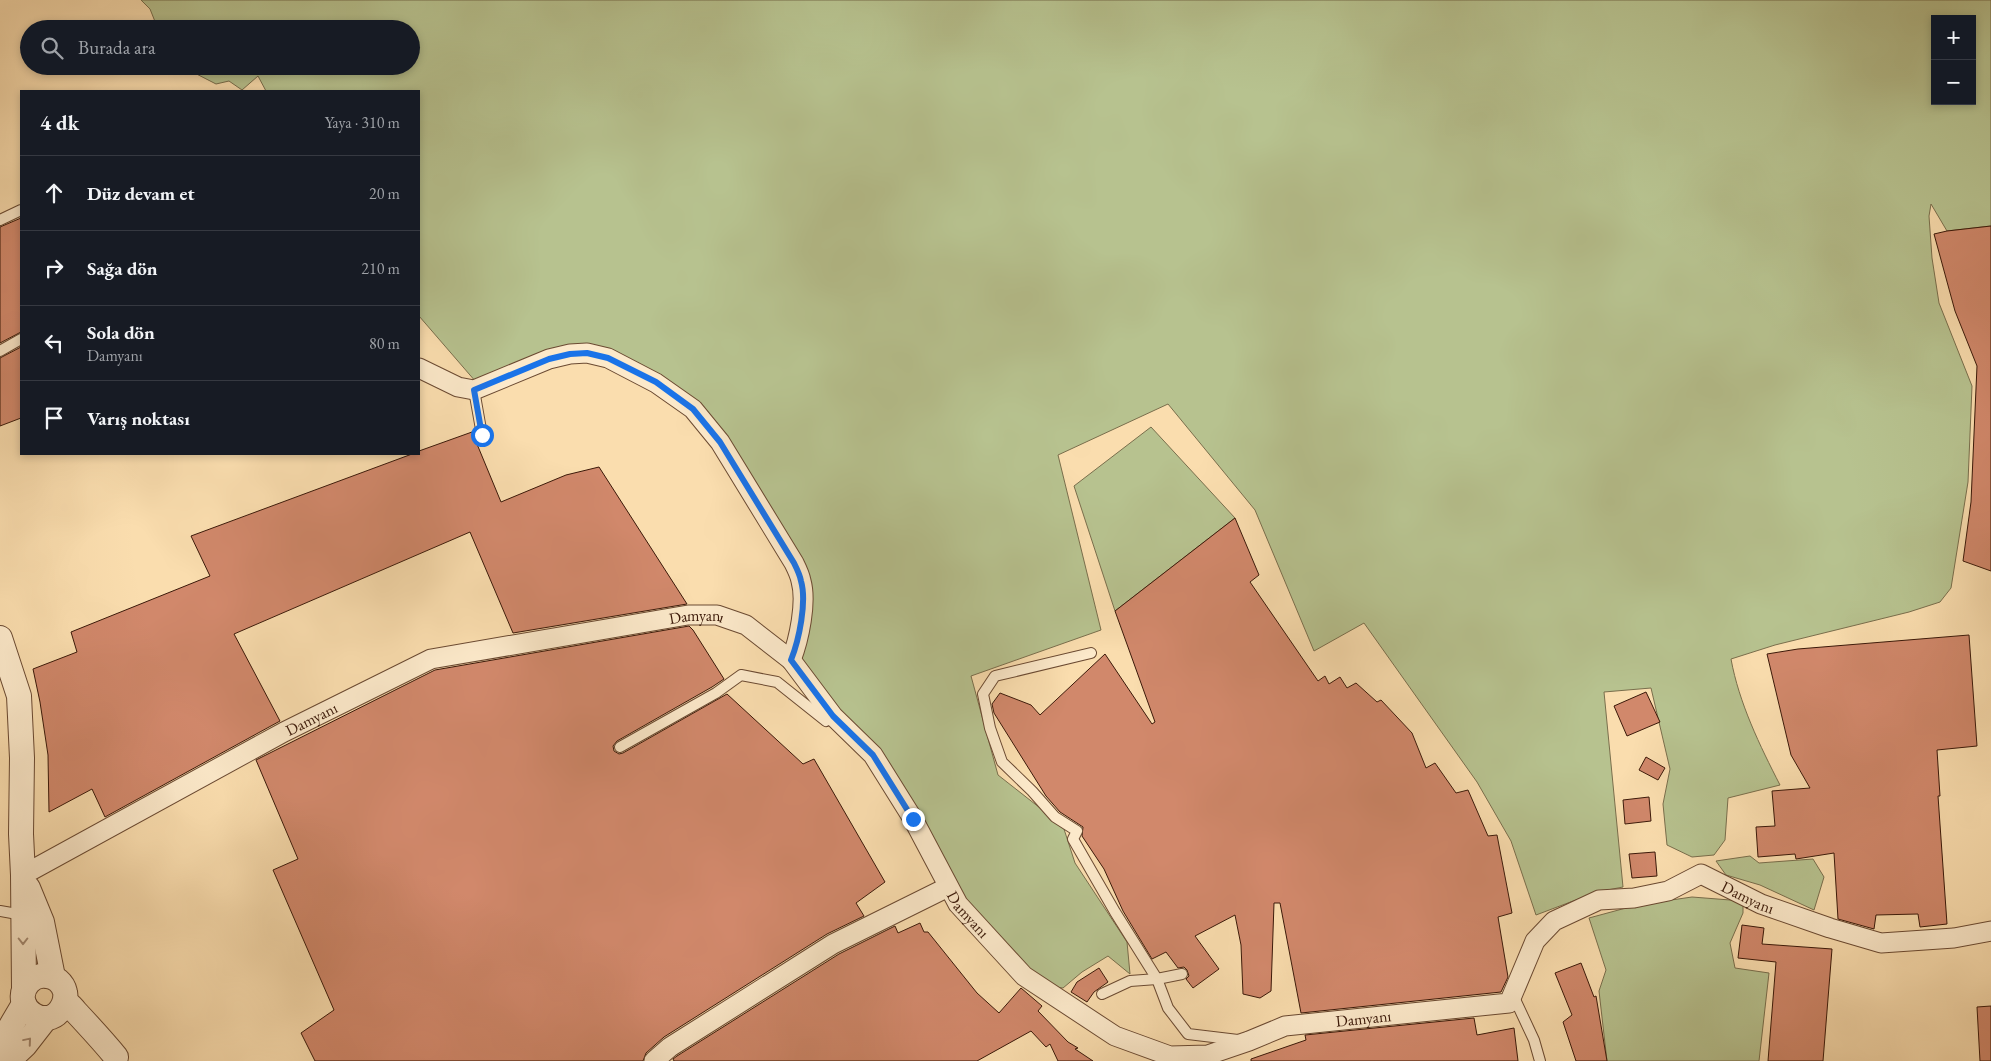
<!DOCTYPE html>
<html lang="tr">
<head>
<meta charset="utf-8">
<style>
	body { margin:0; font-family:"EB Garamond",serif; background:#20242c; color:#f1f3f6 }
	.controls { position:absolute; right:15px; top:15px; display:grid; overflow:hidden; border-radius:0px; box-shadow:0 2px 8px #0003 }
	.controls button { width:45px; height:45px; display:grid; place-items:center; padding:0; border:0; border-bottom:1px solid #363941; background:#171b24; color:#f1f3f6; font:25px sans-serif }
	.stop { position:absolute; width:15px; height:15px; margin:-11px; border:4px solid #1a73e8; border-radius:50%; background:#fff }
	.stop.end { background:#1a73e8; border-color:#fff; box-shadow:0 1px 5px #0008 }
	.list { margin:0; padding:0; list-style:none }
	h2 { display:flex; justify-content:space-between; align-items:center; height:65px; margin:0; padding:0 20px; font-size:21px }
	h2 small { font-size:16px; font-weight:400; color:#9ea1a6 }
	.list li { display:grid; grid-template-columns:32px 1fr auto; gap:15px; align-items:center; box-sizing:border-box; height:75px; padding:0 20px; border-top:1px solid #363941 }
	.list b { display:block; font-size:19px; white-space:nowrap }
	.list p { margin:0; font-size:16px; white-space:nowrap; color:#9ea1a6 }
	.list em { font-size:16px; font-style:normal; color:#9ea1a6 }
	.icon { flex:none; width:28px; height:28px; fill:none; stroke:currentColor; stroke-width:2; stroke-linecap:round; stroke-linejoin:round }
	.map { position:relative; flex:none; width:1991px; height:1061px; overflow:hidden }
	.search { position:absolute; background:#171b24; box-shadow:0 2px 8px #0003; left:20px; top:20px; width:400px; height:55px; display:flex; align-items:center; gap:12px; box-sizing:border-box; padding:0 18px; border-radius:28px; color:#9ea1a6; font-size:19px }
	.panel { position:absolute; background:#171b24; box-shadow:0 2px 8px #0003; left:20px; top:90px; width:400px; height:365px; border-radius:0px }
	.map>svg:first-child { display:block }
</style>
</head>
<body>
<div class="map">
<svg width="1991" height="1061" viewBox="0 0 1991 1061">
	<rect width="100%" height="100%" fill="#faddae"/>
	<filter id="stains"><feTurbulence type="fractalNoise" baseFrequency=".004" numOctaves="4"/><feColorMatrix values="0 0 0 0 .2 0 0 0 0 .09 0 0 0 0 .02 0 0 0 .5 -.17"/></filter>
	<radialGradient id="worn" r=".72"><stop offset=".6" stop-color="#630" stop-opacity="0"/><stop offset="1" stop-color="#630" stop-opacity=".3"/></radialGradient>
	<!-- green -->
	<g fill="#b7c28f" stroke="#796e4c" fill-rule="evenodd">
		<path d="M 141,0 L 1991,0 L 1991,226 L 1947,231 L 1931,204 L 1929,216 L 1932,258 L 1939,303 L 1972,386 L 1968,482 L 1951,588 L 1940,602 L 1909,612 L 1775,645 L 1731,659 C 1739,703 1760,746 1780,785 L 1728,798 L 1725,840 L 1714,855 L 1692,857 L 1667,845 L 1663,804 L 1670,769 L 1651,688 L 1604,692 L 1623,887 L 1597,892 L 1536,915 L 1511,841 L 1477,782 L 1364,623 L 1314,651 L 1255,510 L 1168,404 L 1058,455 L 1101,630 L 971,676 L 998,775 L 1063,826 L 1075,863 L 1127,942 L 1130,974 L 1108,956 L 1082,972 L 1063,988 L 1054,987 L 1038,977 L 962,902 L 841,716 L 799,660 L 808,602 L 723,440 L 609,354 L 476,382 L 419,316 L 419,91 L 266,91 L 258,76 L 242,90 L 229,81 L 216,84 L 181,66 L 411,66 L 411,29 L 158,29 L 150,9 ZM 1935,19 L 1972,19 L 1972,101 L 1935,101 Z"/>
		<polygon points="1151,427 1235,518 1115,611 1074,486"/>
		<polygon points="1750,856 1759,863 1813,859 1824,877 1814,910 1760,885 1726,875 1716,861"/>
		<polygon points="1692,897 1743,901 1743,913 1730,943 1735,968 1769,973 1759,1061 1607,1061 1599,991 1606,970 1589,918 1637,905"/>
	</g>
	<!-- building -->
	<g fill="#d1886b" stroke="#3b1909">
		<polygon points="21,218 21,332 0,343 0,227"/>
		<polygon points="1991,226 1991,571 1963,561 1971,502 1977,366 1955,311 1934,234 1947,231"/>
		<polygon points="21,347 21,418 0,426 0,358"/>
		<polygon points="472,432 501,502 566,475 599,467 687,604 513,633 470,532 234,634 280,721 105,817 92,789 49,812 48,755 40,702 33,669 77,652 71,632 210,576 191,536 412,454 419,454 419,451"/>
		<polygon points="1235,518 1259,575 1250,582 1318,681 1325,676 1329,684 1340,677 1347,688 1356,683 1377,702 1381,700 1412,733 1426,768 1435,763 1456,793 1468,790 1488,836 1497,835 1512,913 1498,917 1508,977 1501,992 1301,1013 1280,903 1274,903 1271,991 1260,998 1243,994 1241,945 1235,915 1195,936 1219,969 1193,988 1186,979 1189,976 1187,970 1184,967 1178,968 1166,952 1152,959 1123,911 1104,869 1082,836 1083,827 1060,812 1046,796 994,713 992,704 1000,693 1031,705 1040,715 1105,654 1152,724 1155,722 1115,611"/>
		<polygon points="689,626 693,630 724,679 712,687 617,741 613,746 614,751 619,754 623,753 727,694 803,764 814,759 885,882 856,903 864,916 827,934 664,1037 646,1053 643,1061 315,1061 301,1033 334,1010 273,870 298,859 256,760 435,670"/>
		<polygon points="1969,635 1977,746 1937,750 1940,796 1938,796 1947,924 1920,927 1918,914 1876,915 1874,929 1838,919 1834,853 1796,859 1795,854 1758,857 1756,827 1775,826 1772,791 1810,788 1791,755 1767,654 1798,649"/>
		<polygon points="1646,692 1660,722 1627,736 1614,706"/>
		<polygon points="1646,757 1665,768 1658,780 1639,770"/>
		<polygon points="1649,797 1651,821 1625,824 1623,800"/>
		<polygon points="1655,852 1657,876 1632,878 1629,854"/>
		<polygon points="920,923 924,932 928,932 977,993 999,1013 1021,988 1042,1006 1038,1011 1068,1042 1078,1048 1075,1049 1093,1061 1058,1061 1050,1044 1046,1047 1031,1031 977,1061 674,1061 673,1059 677,1056 839,954 895,926 898,933"/>
		<polygon points="1742,925 1764,928 1762,944 1832,949 1823,1061 1768,1061 1776,962 1738,958"/>
		<polygon points="1581,963 1594,997 1596,996 1607,1061 1576,1061 1563,1022 1572,1015 1555,973"/>
		<polygon points="1099,968 1108,982 1094,992 1087,1002 1071,992 1077,982"/>
		<polygon points="1991,1006 1991,1061 1980,1061 1977,1007"/>
		<polygon points="1474,1018 1477,1035 1514,1028 1518,1061 1251,1061 1251,1059 1306,1040 1305,1035"/>
	</g>
	<g fill="none" stroke-linecap="round" stroke-linejoin="round">
		<defs>
			<g id="service">
				<polyline points="0,220 21,210"/>
				<polyline points="0,351 21,339"/>
				<polyline points="474,390 482,435"/>
				<polyline points="1091,653 995,676 983,694 990,728 1002,762 1032,791 1055,817 1077,831 1073,839 1115,912 1157,979 1168,1008 1188,1034 1238,1040"/>
				<polyline points="620,747 716,693 741,675 777,682 826,721 833,716"/>
				<polyline points="0,911 23,915"/>
				<polyline points="1102,994 1130,981 1157,979 1182,974"/>
				<polyline points="1513,995 1534,1040 1540,1061"/>
			</g>
			<g id="minor">
				<path d="M 419,368 L 458,387 L 474,390 L 549,359 L 570,354 L 587,353 L 608,358 L 656,383 L 693,409 L 720,442 L 794,563 C 797,569 800,575 801,581 C 807,602 799,640 791,660"/>
				<path id="s1" d="M 23,875 L 284,732 L 431,659 L 688,615 L 717,615 L 746,625 L 791,660 L 833,716 L 873,755 L 913,819 L 958,904 L 1024,976 L 1115,1036 L 1170,1056 L 1208,1055 L 1249,1041 L 1285,1026 L 1509,1003 L 1535,941 L 1554,921 L 1599,900 L 1634,898 L 1668,891 L 1701,874 L 1761,904 L 1830,928 L 1881,943 L 1954,938 L 1991,931"/>
				<polyline points="654,1061 670,1047 833,944 948,887"/>
			</g>
			<g id="tertiary">
				<polyline points="0,638 19,696 22,758 21,834 23,875 24,989"/>
				<polyline points="28,888 42,922 53,977"/>
				<path d="M 65,1000 C 53,1039 6,1007 29,982 C 33,978 40,975 46,976 C 55,976 63,983 65,992 C 66,994 65,997 65,999 C 67,1003 73,1008 75,1011 C 89,1026 103,1041 116,1057"/>
				<polyline points="0,1048 2,1041 24,1004"/>
				<polyline points="8,1061 25,1045 46,1018"/>
			</g>
		</defs>
		<!-- service casing -->
		<use href="#service" stroke="#6b4a32" stroke-width="12"/>
		<!-- minor casing -->
		<use href="#minor" stroke="#6b4a32" stroke-width="21"/>
		<!-- tertiary casing -->
		<use href="#tertiary" stroke="#6b4a32" stroke-width="26"/>
		<!-- service -->
		<use href="#service" stroke="#fce9ca" stroke-width="10"/>
		<!-- minor -->
		<use href="#minor" stroke="#fce9ca" stroke-width="19"/>
		<!-- tertiary -->
		<use href="#tertiary" stroke="#fce9ca" stroke-width="24"/>
	</g>
	<!-- one-way arrows -->
	<defs><path id="oneway-chevron" d="M-2-3.5L2.5 0L-2 3.5" fill="none" stroke-width="1.6" stroke-linecap="round" stroke-linejoin="round" transform="scale(1.25)"/></defs>
	<g stroke="#a58b73">
		<use href="#oneway-chevron" transform="translate(23 941) rotate(90)"/>
		<use href="#oneway-chevron" transform="translate(28 1041) rotate(-50)"/>
	</g>
	<g fill="none" stroke-linecap="round" stroke-linejoin="round">
		<!-- route -->
		<path stroke="#1a73e8" stroke-width="6" d="M 482,435 L 474,390 L 549,359 L 570,354 L 587,353 L 608,358 L 656,382 L 693,409 L 720,442 L 794,563 C 797,569 800,575 801,581 C 807,602 799,640 791,660 L 833,716 L 873,755 L 913,819"/>
	</g>
	<g text-anchor="middle" stroke-width="5" stroke-linejoin="round" paint-order="stroke">
		<!-- street labels -->
		<g font-size="16" fill="#3b1909" stroke="#fce9ca">
			<text dy="6" stroke="none"><textPath href="#s1" startOffset="731">Damyanı</textPath></text>
			<text dy="6" stroke="none"><textPath href="#s1" startOffset="328">Damyanı</textPath></text>
			<text dy="6" stroke="none"><textPath href="#s1" startOffset="2051">Damyanı</textPath></text>
			<text dy="6" stroke="none"><textPath href="#s1" startOffset="1151">Damyanı</textPath></text>
			<text dy="6" stroke="none"><textPath href="#s1" startOffset="1601">Damyanı</textPath></text>
		</g>
	</g>
	<rect width="100%" height="100%" filter="url(#stains)"/>
	<rect width="100%" height="100%" fill="url(#worn)"/>
</svg>
<div class="controls">
<button>+</button>
<button>−</button>
</div>
<div class="stop" style="left:482px;top:435px"></div>
<div class="stop end" style="left:913px;top:819px"></div>
<div class="search"><svg class="icon" aria-label="search" viewBox="0 0 24 24"><circle cx="10" cy="10" r="6"/><path d="M15 15l6 6"/></svg>Burada ara</div>
<section class="panel">
<h2>4 dk<small>Yaya · 310 m</small></h2>
<ul class="list">
<li><svg class="icon" aria-label="ahead" viewBox="0 0 24 24"><path d="M12 20V5M6 11l6-6 6 6"/></svg><div><b>Düz devam et</b></div><em>20 m</em></li>
<li><svg class="icon" aria-label="right" viewBox="0 0 24 24"><path d="M7 20v-9h11M14 6l5 5-5 5"/></svg><div><b>Sağa dön</b></div><em>210 m</em></li>
<li><svg class="icon" aria-label="left" viewBox="0 0 24 24"><path d="M17 20v-9H6M10 6l-5 5 5 5"/></svg><div><b>Sola dön</b><p>Damyanı</p></div><em>80 m</em></li>
<li><svg class="icon" aria-label="arrive" viewBox="0 0 24 24"><path d="M6 21V4h12l-3 4 3 4H6"/></svg><div><b>Varış noktası</b></div></li>
</ul>
</section>
</div>
</body>
</html>
